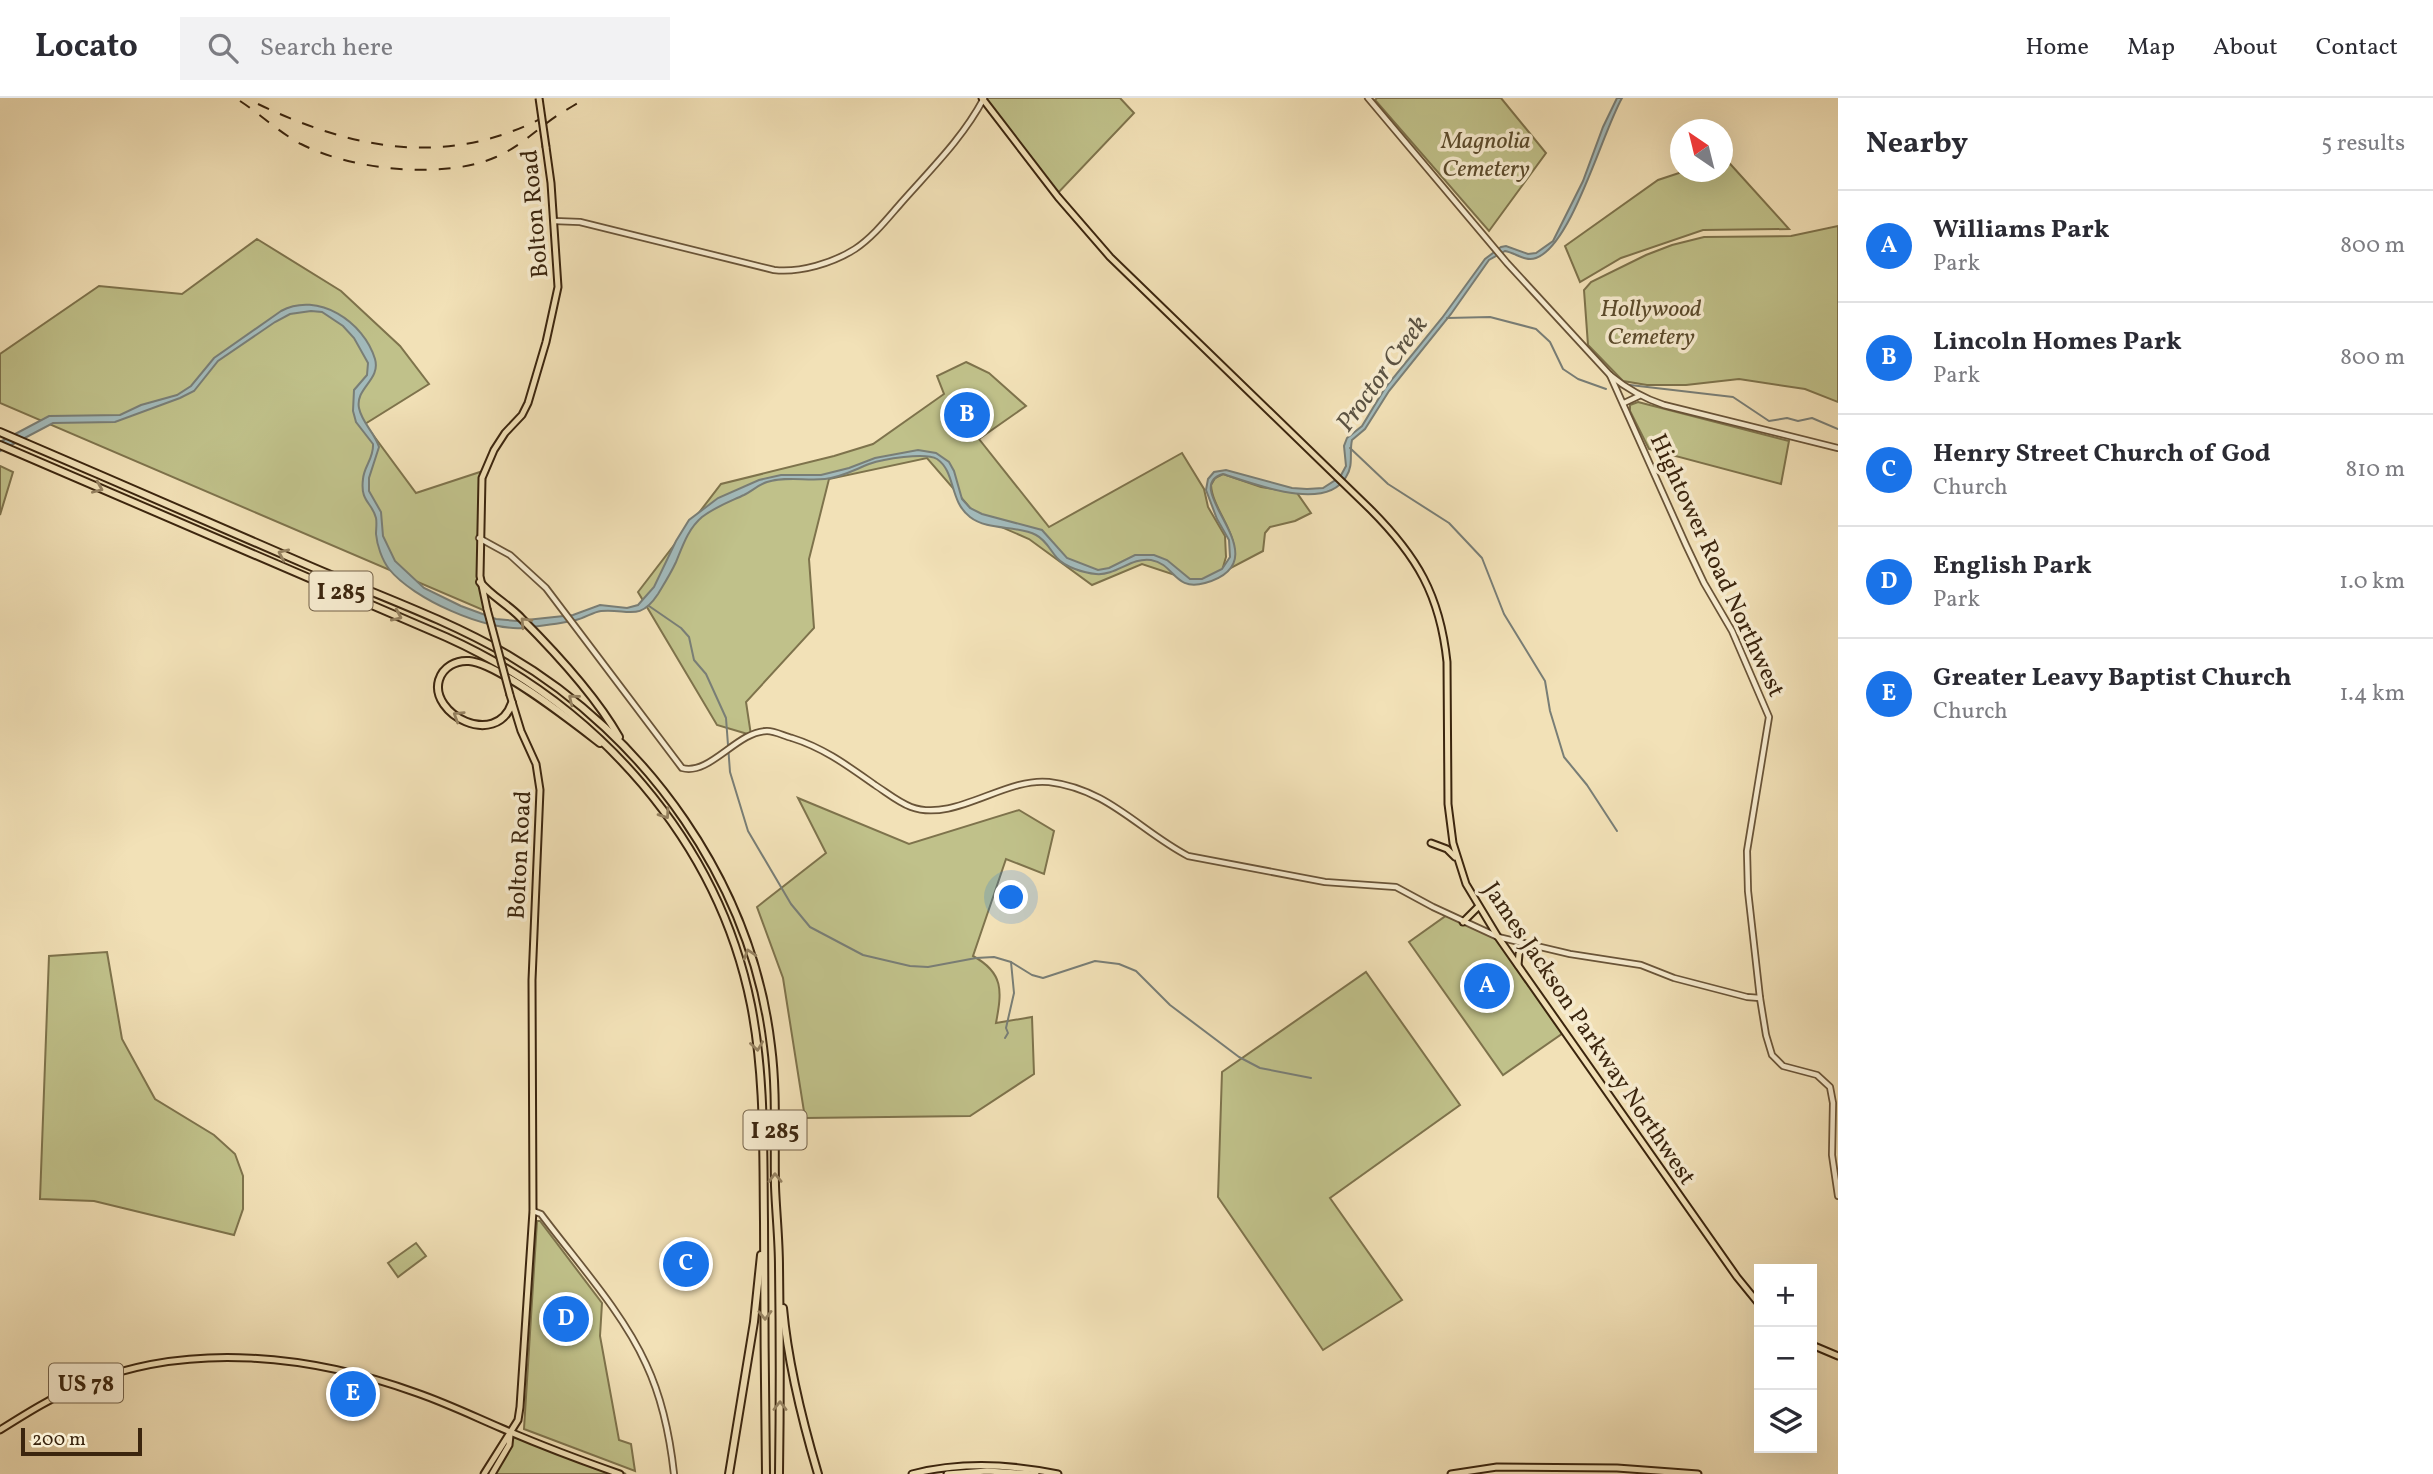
<!DOCTYPE html>
<html lang="en">
<head>
<meta charset="utf-8">
<style>
	body { margin:0; font-family:Vollkorn,serif; background:#f2f2f3; color:#2b2b33 }
	.controls { position:absolute; right:21px; bottom:21px; display:grid; overflow:hidden; border-radius:0px; box-shadow:0 7px 28px #0002 }
	.controls button { width:63px; height:63px; display:grid; place-items:center; padding:0; border:0; border-bottom:2px solid #e1e1e2; background:#fff; color:#2b2b33; font:35px sans-serif }
	.compass { position:absolute; left:1670px; top:21px; width:63px; height:63px; border-radius:50%; background:#fff; box-shadow:0 7px 28px #0002; rotate:325deg }
	.scale { position:absolute; left:21px; bottom:18px; width:121px; box-sizing:border-box; padding-left:7px; border:4px solid #3b250e; border-top:0; font-size:19px; line-height:24px; white-space:nowrap; color:#3b250e; -webkit-text-stroke:5px #f7ecd0; paint-order:stroke }
	.you { position:absolute; left:1012px; top:800px; width:24px; height:24px; margin:-18px; border:5px solid #fff; border-radius:50%; background:#1a73e8; box-shadow:0 0 0 10px #1a73e833 }
	.badge { display:grid; place-items:center; width:46px; height:46px; border-radius:50%; background:#1a73e8; color:#fff; font-size:23px; font-weight:700 }
	.pin { position:absolute; translate:-50% -50%; border:4px solid #fff; box-shadow:0 2px 7px #0006 }
	.list { margin:0; padding:0; list-style:none }
	h2 { display:flex; justify-content:space-between; align-items:center; height:91px; margin:0; padding:0 28px; font-size:30px }
	h2 small { font-size:23px; font-weight:400; color:#7c7c81 }
	.list li { display:grid; grid-template-columns:46px 1fr auto; gap:21px; align-items:center; box-sizing:border-box; height:112px; padding:0 28px; border-top:2px solid #e1e1e2 }
	.list b { display:block; font-size:26px; white-space:nowrap }
	.list p { margin:0; font-size:23px; white-space:nowrap; color:#7c7c81 }
	.list em { font-size:23px; font-style:normal; color:#7c7c81 }
	.icon { flex:none; width:38px; height:38px; fill:none; stroke:currentColor; stroke-width:2; stroke-linecap:round; stroke-linejoin:round }
	.map { position:relative; flex:none; width:1838px; height:1376px; overflow:hidden }
	header { display:flex; align-items:center; gap:42px; box-sizing:border-box; height:98px; padding:0 35px; background:#fff; border-bottom:2px solid #e1e1e2 }
	header strong { font-size:33px }
	nav { display:flex; gap:38px; margin-inline-start:auto; font-size:24px }
	.search { width:490px; height:63px; background:#f2f2f3; display:flex; align-items:center; gap:18px; box-sizing:border-box; padding:0 24px; border-radius:0px; color:#7c7c81; font-size:26px }
	main { display:flex }
	aside { flex:1; background:#fff }
	.map>svg:first-child { display:block }
</style>
</head>
<body>
<header>
<strong>Locato</strong>
<div class="search"><svg class="icon" aria-label="search" viewBox="0 0 24 24"><circle cx="10" cy="10" r="6"/><path d="M15 15l6 6"/></svg>Search here</div>
<nav><a>Home</a><a>Map</a><a>About</a><a>Contact</a></nav>
</header>
<main>
<div class="map">
<svg width="1838" height="1376" viewBox="0 0 1838 1376">
	<rect width="100%" height="100%" fill="#f2e1b7"/>
	<filter id="stains"><feTurbulence type="fractalNoise" baseFrequency=".00286" numOctaves="4"/><feColorMatrix values="0 0 0 0 .2 0 0 0 0 .09 0 0 0 0 .02 0 0 0 .5 -.17"/></filter>
	<radialGradient id="worn" r=".72"><stop offset=".6" stop-color="#630" stop-opacity="0"/><stop offset="1" stop-color="#630" stop-opacity=".3"/></radialGradient>
	<!-- green -->
	<g fill="#c0c18a" stroke="#7e734c" stroke-width="2">
		<polygon points="982,0 1120,0 1134,15 1056,97"/>
		<polygon points="1377,0 1501,0 1546,55 1489,133 1375,2"/>
		<polygon points="1723,58 1789,131 1703,132 1621,160 1580,184 1565,148 1658,82 1682,74 1722,74"/>
		<polygon points="1838,128 1838,304 1805,291 1739,281 1686,287 1647,287 1623,283 1588,247 1584,192 1591,184 1646,157 1672,147 1704,139 1791,138"/>
		<polygon points="257,141 341,193 400,248 429,286 365,326 416,395 486,372 477,477 490,515 0,305 0,256 99,188 182,196"/>
		<polygon points="966,264 989,275 1026,308 979,341 1049,429 1182,355 1204,391 1208,409 1225,438 1226,459 1221,476 1196,484 1142,466 1092,487 1029,441 978,419 927,360 829,381 809,461 814,530 746,604 751,637 717,627 638,494 721,386 834,358 873,346 944,296 937,278"/>
		<polygon points="1638,304 1789,343 1781,386 1649,351 1630,313 1630,307"/>
		<polygon points="0,368 13,374 0,417"/>
		<path d="M 1223,376 L 1261,389 L 1297,395 L 1311,415 L 1295,423 L 1270,429 L 1265,435 L 1263,453 L 1229,471 C 1247,442 1213,416 1211,387 L 1215,380 Z"/>
		<path d="M 798,700 L 909,746 L 1019,712 L 1054,733 L 1044,776 L 1006,761 L 973,858 C 1004,875 1002,893 996,925 L 1032,919 L 1034,976 L 970,1018 L 805,1020 L 783,880 L 757,809 L 826,755 Z"/>
		<polygon points="1447,817 1497,839 1566,933 1503,977 1409,844"/>
		<polygon points="107,854 122,941 155,1001 214,1037 235,1056 243,1078 243,1111 234,1137 94,1103 40,1101 49,858"/>
		<polygon points="1366,874 1460,1007 1330,1100 1402,1202 1323,1252 1218,1099 1222,974"/>
		<polygon points="537,1123 540,1123 602,1205 600,1238 619,1342 631,1346 635,1373 524,1331"/>
		<polygon points="416,1145 426,1158 398,1179 388,1165"/>
		<polygon points="516,1336 626,1376 491,1376"/>
	</g>
	<!-- water -->
	<path fill="#a2babb" stroke="#797e76" stroke-width="2" d="M 1617,0 L 1622,0 C 1602,35 1572,147 1536,160 C 1525,164 1516,155 1505,153 L 1489,162 L 1451,216 L 1389,293 L 1365,331 L 1352,342 C 1349,355 1354,367 1346,379 C 1325,415 1252,385 1223,376 C 1176,390 1285,462 1205,485 C 1174,494 1175,466 1151,462 C 1131,459 1116,478 1096,476 C 1084,475 1065,469 1057,460 C 1050,452 1046,442 1036,437 C 1017,427 988,433 970,419 C 949,403 956,374 937,361 C 925,354 883,361 869,366 C 854,372 842,379 825,381 C 806,383 785,378 767,384 C 758,387 752,393 744,397 C 729,404 715,409 702,419 C 688,431 683,447 676,464 C 671,475 664,486 658,496 C 639,525 627,510 601,513 C 593,514 585,520 576,522 C 559,526 540,528 523,530 C 486,533 413,501 389,471 C 382,462 377,447 376,436 C 376,431 377,425 376,420 C 372,404 360,404 363,381 C 364,368 374,360 373,346 L 356,324 L 353,313 L 354,292 L 367,277 L 368,265 L 354,240 L 343,228 L 322,214 L 311,213 L 290,216 L 275,224 L 218,263 L 194,293 L 180,300 L 115,324 L 53,325 L 0,353 L 0,344 L 49,318 L 120,317 L 141,307 L 177,297 L 191,288 L 214,260 L 281,213 C 318,193 364,224 375,261 C 381,282 355,290 359,310 C 362,325 375,335 379,349 L 369,380 L 369,393 L 381,414 L 383,438 L 395,463 L 424,490 L 461,508 L 496,521 L 517,523 L 573,517 L 600,507 L 627,510 L 638,507 L 654,489 L 676,443 L 689,422 L 718,400 L 759,382 L 781,377 L 821,377 L 849,370 L 875,360 L 918,352 L 936,355 L 949,364 L 954,373 L 962,401 L 970,410 L 982,416 L 1042,432 L 1067,460 L 1098,472 L 1109,470 L 1135,457 L 1154,457 L 1167,462 L 1190,481 L 1202,481 L 1222,471 L 1230,459 L 1229,442 L 1217,421 L 1206,392 L 1208,381 L 1214,374 L 1226,372 L 1292,390 L 1307,391 L 1323,390 L 1340,379 L 1346,368 L 1344,348 L 1347,340 L 1362,328 L 1385,290 L 1442,220 L 1485,161 L 1501,149 L 1506,148 L 1528,156 L 1536,155 L 1553,143 L 1583,83 L 1603,29 Z"/>
	<g fill="none" stroke-linecap="round" stroke-linejoin="round">
		<!-- stream -->
		<g stroke="#797e76" stroke-width="2">
			<polyline points="1447,220 1490,219 1536,231 1550,244 1563,271 1578,281 1606,291"/>
			<polyline points="1630,287 1733,299 1769,323 1787,320 1798,323 1812,320 1838,331"/>
			<polyline points="1350,350 1388,386 1449,425 1482,460 1504,516 1545,583 1550,613 1564,659 1587,687 1617,733"/>
			<polyline points="649,508 681,530 689,539 694,562 706,576 726,620 730,674 748,733 791,806 810,829 863,857 910,868 928,869 976,860 994,859 1011,864 1032,877 1043,880 1095,863 1119,866 1136,873 1170,907 1239,959 1260,970 1311,980"/>
			<polyline points="1005,940 1008,935 1006,930 1014,895 1011,864"/>
		</g>
		<defs>
			<g id="minor">
				<path d="M 1368,0 L 1507,165 L 1610,277 C 1627,291 1643,300 1664,307 L 1838,350"/>
				<path d="M 554,123 L 580,124 L 774,172 C 800,175 833,165 855,151 C 873,139 887,121 901,105 C 930,72 963,40 984,0"/>
				<polyline points="1610,277 1686,447 1704,485 1732,533 1769,619 1747,753 1748,793 1760,900 1766,937 1772,957 1783,968 1817,977 1830,989 1833,1005 1832,1057 1838,1098"/>
				<polyline points="1624,305 1639,298"/>
				<path d="M 479,440 L 510,457 L 546,490 L 682,670 C 710,678 737,633 767,633 C 775,633 784,638 792,640 C 824,650 848,668 875,687 C 886,694 898,704 911,709 C 954,725 1005,679 1049,684 C 1108,691 1140,733 1188,758 L 1325,784 L 1396,789 L 1433,809 L 1498,839 L 1570,856 L 1641,867 L 1674,880 L 1747,899 L 1760,900"/>
				<path d="M 533,1113 L 541,1116 C 576,1163 622,1213 646,1266 C 662,1300 670,1339 674,1376"/>
			</g>
			<g id="major">
				<path d="M 982,0 L 1058,99 L 1110,159 L 1370,411 C 1417,458 1440,497 1447,564 L 1448,706 L 1453,745 L 1466,786 L 1498,839 L 1737,1179 L 1759,1206"/>
				<polyline points="487,511 480,478 482,380 494,352 505,335 522,317 528,305 546,244 558,189 551,85 546,49"/>
				<polyline points="1431,745 1447,751 1455,759"/>
				<polyline points="1463,824 1478,809"/>
				<polyline points="1518,867 1519,856 1525,846"/>
				<polyline points="1812,1247 1838,1258"/>
				<path d="M 0,1332 C 27,1315 54,1298 84,1286 C 191,1243 312,1257 417,1295 C 446,1305 473,1318 501,1330 C 540,1347 580,1362 620,1376"/>
				<polyline points="484,1376 518,1322 520,1309 533,1113 532,882 540,692 536,666 521,633 510,597"/>
				<polyline points="492,1376 509,1347 510,1337"/>
				<path d="M 912,1376 C 959,1364 1010,1366 1058,1376"/>
				<polyline points="947,1376 987,1373 1036,1376"/>
				<polyline points="1451,1376 1497,1369 1617,1370 1698,1376"/>
			</g>
			<g id="highway">
				<path d="M 0,334 C 104,379 208,423 312,469 C 377,497 446,521 508,557 C 647,638 752,786 771,948 C 777,994 774,1041 775,1088 C 776,1115 779,1142 779,1169 C 780,1238 780,1307 779,1376"/>
				<path d="M 0,347 L 446,539 C 597,607 718,742 751,907 C 765,978 763,1050 764,1123 C 764,1207 765,1292 766,1376"/>
				<path d="M 480,484 C 491,498 509,507 521,520 C 553,552 597,600 619,639"/>
				<path d="M 512,605 C 496,651 429,616 439,582 C 443,569 456,562 469,563 C 498,565 574,625 600,645"/>
				<path d="M 783,1210 C 788,1267 802,1322 818,1376"/>
				<polyline points="729,1376 754,1224 761,1157"/>
			</g>
		</defs>
		<!-- minor casing -->
		<use href="#minor" stroke="#695438" stroke-width="8"/>
		<!-- major casing -->
		<use href="#major" stroke="#3b250e" stroke-width="9"/>
		<!-- highway casing -->
		<use href="#highway" stroke="#3b250e" stroke-width="10"/>
		<!-- minor -->
		<use href="#minor" stroke="#f7ecd0" stroke-width="4.5"/>
		<!-- major -->
		<use href="#major" stroke="#f2e1b7" stroke-width="5"/>
		<!-- highway -->
		<use href="#highway" stroke="#f2e1b7" stroke-width="6"/>
		<!-- rail -->
		<g stroke="#3b250e" stroke-width="2" stroke-dasharray="12 12" stroke-linecap="butt">
			<path d="M 240,3 C 260,16 280,35 301,46 C 351,72 444,82 496,59 C 520,49 537,31 558,17 C 567,11 577,6 586,0"/>
			<path d="M 258,6 C 354,52 448,70 546,18"/>
		</g>
		<defs>
			<g id="major-bridge">
				<polyline points="539,0 546,49"/>
				<polyline points="487,511 510,597"/>
			</g>
		</defs>
		<!-- major-bridge casing -->
		<use href="#major-bridge" stroke="#3b250e" stroke-width="9" stroke-linecap="butt"/>
		<!-- major-bridge -->
		<use href="#major-bridge" stroke="#f2e1b7" stroke-width="5"/>
	</g>
	<!-- one-way arrows -->
	<defs><path id="oneway-chevron" d="M-2-3.5L2.5 0L-2 3.5" fill="none" stroke-width="1.6" stroke-linecap="round" stroke-linejoin="round" transform="scale(1.75)"/></defs>
	<g stroke="#968362">
		<use href="#oneway-chevron" transform="translate(98 390) rotate(23)"/>
		<use href="#oneway-chevron" transform="translate(283 456) rotate(-156)"/>
		<use href="#oneway-chevron" transform="translate(397 518) rotate(24)"/>
		<use href="#oneway-chevron" transform="translate(525 524) rotate(-133)"/>
		<use href="#oneway-chevron" transform="translate(573 601) rotate(-141)"/>
		<use href="#oneway-chevron" transform="translate(458 618) rotate(-148)"/>
		<use href="#oneway-chevron" transform="translate(665 716) rotate(55)"/>
		<use href="#oneway-chevron" transform="translate(749 856) rotate(-108)"/>
		<use href="#oneway-chevron" transform="translate(757 948) rotate(82)"/>
		<use href="#oneway-chevron" transform="translate(775 1080) rotate(-91)"/>
		<use href="#oneway-chevron" transform="translate(765 1217) rotate(89)"/>
		<use href="#oneway-chevron" transform="translate(780 1308) rotate(-90)"/>
	</g>
	<g text-anchor="middle" stroke-width="7" stroke-linejoin="round" paint-order="stroke">
		<!-- shield labels -->
		<g fill="#f7ecd0" stroke="#736148" stroke-width="2">
			<rect x="309.5" y="473.5" width="63" height="39" rx="5"/>
			<rect x="743.5" y="1012.5" width="63" height="39" rx="5"/>
			<rect x="49" y="1265.5" width="74" height="39" rx="5"/>
		</g>
		<g font-size="23" font-weight="bold" fill="#3b250e">
			<text x="341" y="501">I 285</text>
			<text x="775" y="1040">I 285</text>
			<text x="86" y="1293">US 78</text>
		</g>
		<!-- park labels -->
		<g font-size="24" font-style="italic" fill="#5c4c2d" stroke="#f7ecd0">
			<text x="1486" y="50">Magnolia<tspan x="1486" dy="28">Cemetery</tspan></text>
			<text x="1651" y="218">Hollywood<tspan x="1651" dy="28">Cemetery</tspan></text>
		</g>
		<!-- street labels -->
		<g font-size="24" fill="#3b250e" stroke="#f7ecd0">
			<text transform="translate(534 116) rotate(-95)" y="8">Bolton Road</text>
			<text transform="translate(1718 467) rotate(65)" y="8">Hightower Road Northwest</text>
			<text transform="translate(519 757) rotate(-87)" y="8">Bolton Road</text>
			<text transform="translate(1590 935) rotate(56)" y="8">James Jackson Parkway Northwest</text>
		</g>
		<!-- water labels -->
		<g font-size="26" font-style="italic" fill="#5a5242" stroke="#f7ecd0">
			<text transform="translate(1381 275) rotate(-54)" y="9">Proctor Creek</text>
		</g>
	</g>
	<rect width="100%" height="100%" filter="url(#stains)"/>
	<rect width="100%" height="100%" fill="url(#worn)"/>
</svg>
<div class="controls">
<button>+</button>
<button>−</button>
<button><svg class="icon" aria-label="layers" viewBox="0 0 24 24"><path d="M12 4l9 5-9 5-9-5zM3 14l9 5 9-5"/></svg></button>
</div>
<svg class="compass" viewBox="-18 -18 36 36"><path d="M0-13l5 13h-10z" fill="#e53935"/><path d="M0 13l5-13h-10z" fill="#7c7c81"/></svg>
<div class="scale">200 m</div>
<div class="you"></div>
<div class="pin badge" style="left:1487px;top:888px">A</div>
<div class="pin badge" style="left:967px;top:317px">B</div>
<div class="pin badge" style="left:686px;top:1166px">C</div>
<div class="pin badge" style="left:566px;top:1221px">D</div>
<div class="pin badge" style="left:353px;top:1296px">E</div>
</div>
<aside>
<h2>Nearby<small>5 results</small></h2>
<ul class="list">
<li><span class="badge">A</span><div><b>Williams Park</b><p>Park</p></div><em>800 m</em></li>
<li><span class="badge">B</span><div><b>Lincoln Homes Park</b><p>Park</p></div><em>800 m</em></li>
<li><span class="badge">C</span><div><b>Henry Street Church of God</b><p>Church</p></div><em>810 m</em></li>
<li><span class="badge">D</span><div><b>English Park</b><p>Park</p></div><em>1.0 km</em></li>
<li><span class="badge">E</span><div><b>Greater Leavy Baptist Church</b><p>Church</p></div><em>1.4 km</em></li>
</ul>
</aside>
</main>
</body>
</html>
